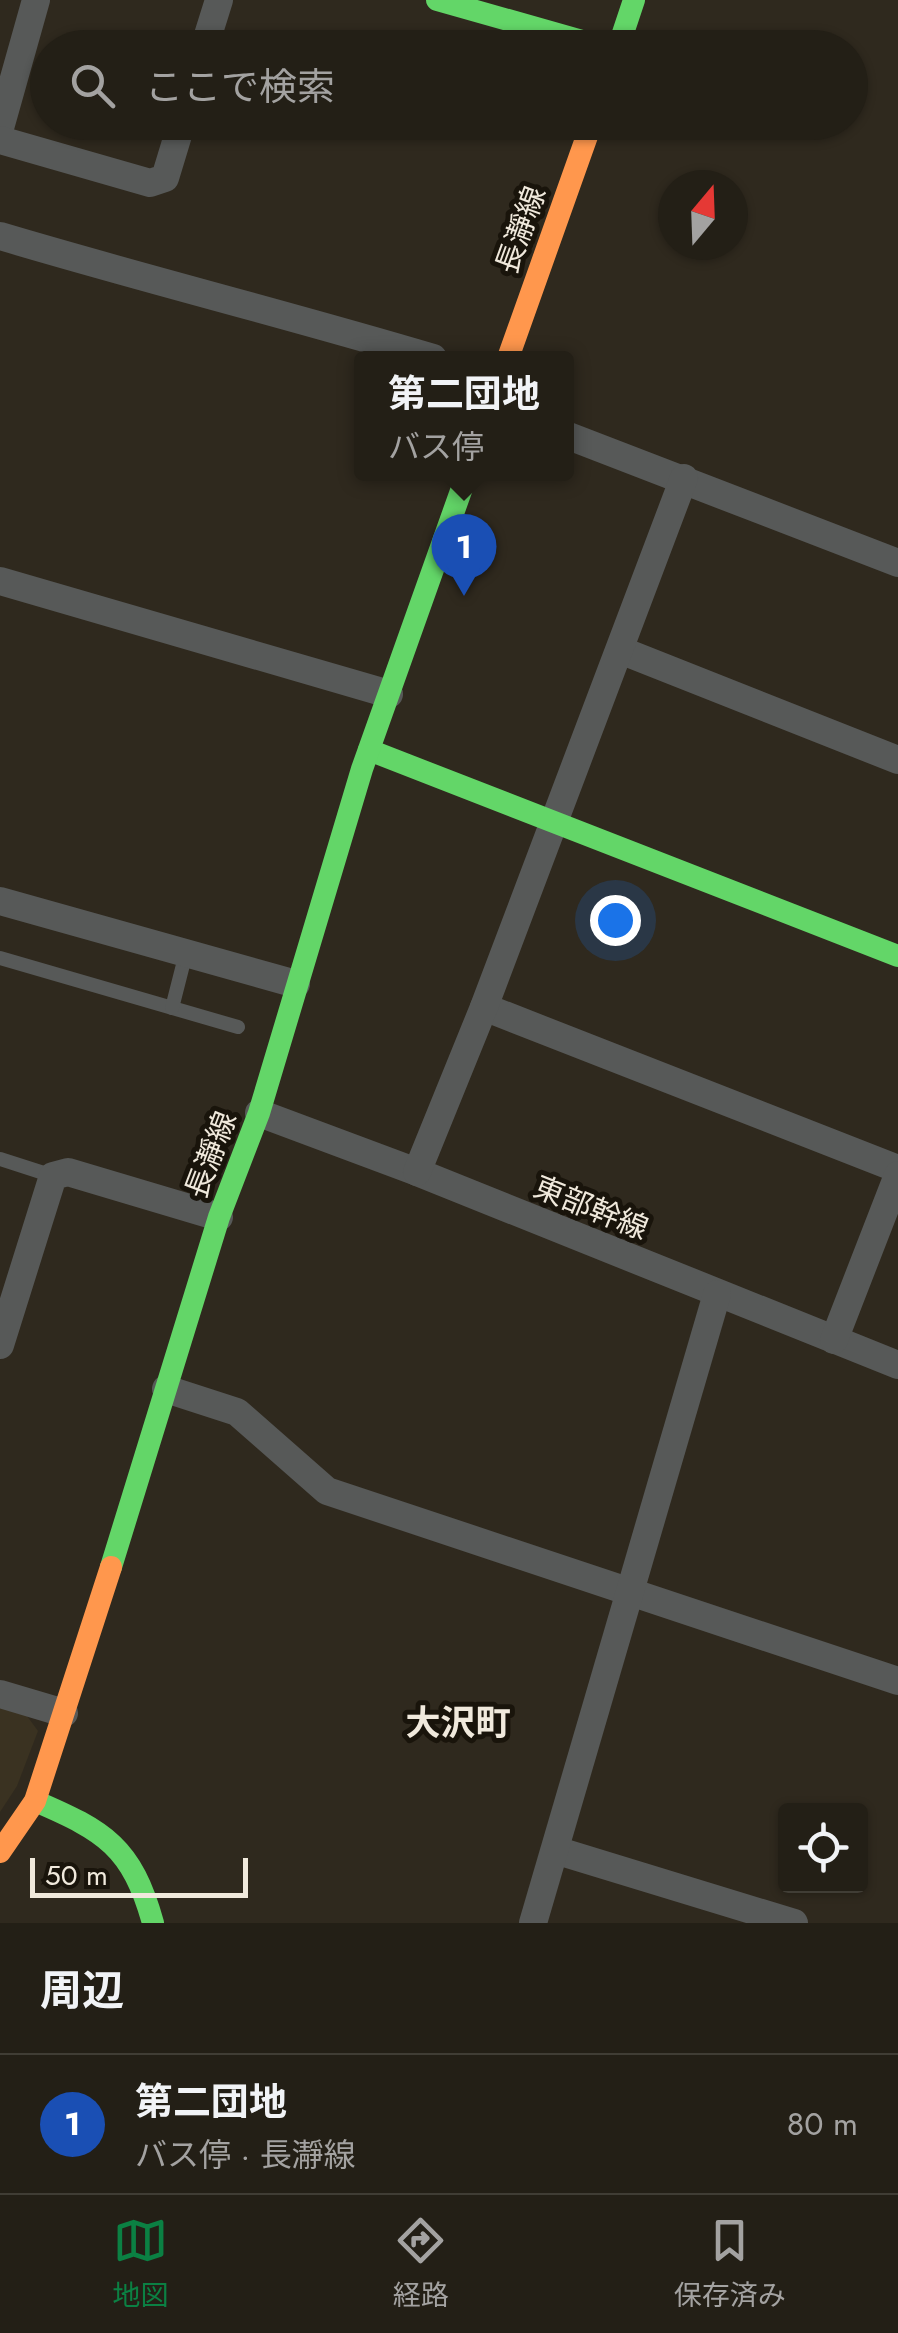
<!DOCTYPE html>
<html lang="ja">
<head>
<meta charset="utf-8">
<style>
	body { margin:0; font-family:Jost,"Noto Sans JP",sans-serif; background:#2f2c23; color:#f1f3f6 }
	.controls { position:absolute; right:30px; bottom:30px; display:grid; overflow:hidden; border-radius:10px; box-shadow:0 2px 8px #0004 }
	.controls button { width:90px; height:90px; display:grid; place-items:center; padding:0; border:0; border-bottom:2px solid #403d35; background:#231f16; color:#f1f3f6; font:50px sans-serif }
	.compass { position:absolute; left:658px; top:170px; width:90px; height:90px; border-radius:50%; background:#231f16; box-shadow:0 2px 8px #0004; rotate:19deg }
	.scale { position:absolute; left:30px; bottom:25px; width:218px; box-sizing:border-box; padding-left:10px; border:5px solid #f0e9dc; border-top:0; font-size:28px; line-height:35px; white-space:nowrap; color:#f0e9dc; -webkit-text-stroke:8px #19140b; paint-order:stroke }
	.you { position:absolute; left:615px; top:920px; width:35px; height:35px; margin:-25px; border:8px solid #fff; border-radius:50%; background:#1a73e8; box-shadow:0 0 0 15px #1a73e833 }
	.badge { display:grid; place-items:center; width:65px; height:65px; border-radius:50%; background:#0b8043; color:#fff; font-size:32px; font-weight:700 }
	.pin { position:absolute; translate:-50% -82px; filter:drop-shadow(0 2px 5px #0008) }
	.pin::after { content:''; position:absolute; top:52px; width:35px; height:30px; background:inherit; clip-path:polygon(0 0,100% 0,50% 100%) }
	.popup { position:absolute; left:354px; top:351px; width:220px; height:130px; box-sizing:border-box; display:grid; place-content:center; border-radius:10px; background:#231f16; filter:drop-shadow(0 2px 8px #0005); font-size:32px; white-space:nowrap; color:#a3a2a1 }
	.popup b { font-size:38px; color:#f1f3f6 }
	.popup::after { content:''; position:absolute; left:50%; top:100%; margin-left:-20px; border:20px solid transparent; border-top-color:#231f16 }
	.list { margin:0; padding:0; list-style:none }
	h2 { display:flex; justify-content:space-between; align-items:center; height:130px; margin:0; padding:0 40px; font-size:42px }
	h2 small { font-size:32px; font-weight:400; color:#a3a2a1 }
	.list li { display:grid; grid-template-columns:65px 1fr auto; gap:30px; align-items:center; box-sizing:border-box; height:140px; padding:0 40px; border-top:2px solid #403d35 }
	.list b { display:block; font-size:38px; white-space:nowrap }
	.list p { margin:0; font-size:32px; white-space:nowrap; color:#a3a2a1 }
	.list em { font-size:32px; font-style:normal; color:#a3a2a1 }
	.icon { flex:none; width:55px; height:55px; fill:none; stroke:currentColor; stroke-width:2; stroke-linecap:round; stroke-linejoin:round }
	.map { position:relative; flex:none; width:898px; height:1923px; overflow:hidden }
	.search { position:absolute; background:#231f16; box-shadow:0 2px 8px #0004; left:30px; right:30px; top:30px; height:110px; display:flex; align-items:center; gap:25px; box-sizing:border-box; padding:0 35px; border-radius:55px; color:#a3a2a1; font-size:38px }
	.sheet { height:270px; background:#231f16 }
	nav { display:flex; justify-content:space-around; align-items:center; box-sizing:border-box; height:140px; border-top:2px solid #403d35; background:#231f16; font-size:28px; color:#a3a2a1 }
	nav a { display:grid; justify-items:center; gap:5px }
	nav .on { color:#0b8043 }
	.map>svg:first-child { display:block }
</style>
</head>
<body>
<div class="map">
<svg width="898" height="1923" viewBox="0 0 898 1923">
	<rect width="100%" height="100%" fill="#2f291e"/>
	<!-- industrial -->
	<polygon fill="#3a3221" points="0,1708 27,1716 38,1731 17,1786 0,1812"/>
	<g fill="none" stroke-linecap="round" stroke-linejoin="round">
		<!-- lane -->
		<g stroke="#575958" stroke-width="14">
			<polyline points="0,958 238,1027"/>
			<polyline points="172,1008 186,953"/>
			<polyline points="0,1159 53,1176"/>
		</g>
		<!-- street -->
		<g stroke="#575958" stroke-width="28">
			<polyline points="204,48 219,0"/>
			<polyline points="0,128 36,0"/>
			<polyline points="0,140 150,183 165,178 182,122"/>
			<path d="M 0,236 C 144,279 289,315 433,358"/>
			<polyline points="566,435 898,563"/>
			<polyline points="0,581 389,694"/>
			<polyline points="620,650 898,760"/>
			<polyline points="0,901 296,984"/>
			<polyline points="484,1007 898,1169"/>
			<polyline points="259,1113 417,1172 898,1365"/>
			<polyline points="417,1172 484,1007 684,478"/>
			<polyline points="834,1340 898,1175"/>
			<polyline points="0,1345 53,1176 68,1172 219,1217"/>
			<polyline points="166,1389 237,1412 327,1491 898,1681"/>
			<polyline points="0,1694 64,1713"/>
			<polyline points="555,1850 794,1923"/>
			<polyline points="533,1923 717,1294"/>
		</g>
		<!-- fast -->
		<g stroke="#63d668" stroke-width="22">
			<polyline points="437,0 607,48"/>
			<polyline points="618,48 634,0"/>
			<polyline points="369,750 898,956"/>
			<polyline points="111,1567 219,1217 259,1113 362,769 467,474"/>
			<path d="M 35,1801 C 105,1831 132,1847 153,1923"/>
		</g>
		<!-- slow -->
		<g stroke="#ff974d" stroke-width="22">
			<polyline points="508,358 592,122"/>
			<polyline points="0,1852 35,1801 111,1567"/>
		</g>
	</g>
	<g text-anchor="middle" stroke-width="10" stroke-linejoin="round" paint-order="stroke">
		<!-- street labels -->
		<g font-size="30" fill="#f0e9dc" stroke="#19140b">
			<text transform="translate(521 230) rotate(-70)" y="10">長瀞線</text>
			<text transform="translate(211 1155) rotate(-69)" y="10">長瀞線</text>
			<text transform="translate(591 1208) rotate(22)" y="10">東部幹線</text>
		</g>
		<!-- quarter labels -->
		<g font-size="35" font-weight="bold" fill="#f0e9dc" stroke="#19140b">
			<text x="458" y="1735">大沢町</text>
		</g>
	</g>
</svg>
<div class="controls">
<button><svg class="icon" aria-label="locate" viewBox="0 0 24 24"><circle cx="12" cy="12" r="6"/><path d="M12 2v4M12 18v4M2 12h4M18 12h4"/></svg></button>
</div>
<svg class="compass" viewBox="-18 -18 36 36"><path d="M0-13l5 13h-10z" fill="#e53935"/><path d="M0 13l5-13h-10z" fill="#a3a2a1"/></svg>
<div class="scale">50 m</div>
<div class="you"></div>
<div class="pin badge" style="left:464px;top:596px;background:#1a4fb4">1</div>
<div class="popup"><b>第二団地</b>バス停</div>
<div class="search"><svg class="icon" aria-label="search" viewBox="0 0 24 24"><circle cx="10" cy="10" r="6"/><path d="M15 15l6 6"/></svg>ここで検索</div>
</div>
<section class="sheet">
<h2>周辺<small></small></h2>
<ul class="list">
<li><span class="badge" style="background:#1a4fb4">1</span><div><b>第二団地</b><p>バス停 · 長瀞線</p></div><em>80 m</em></li>
</ul>
</section>
<nav>
<a class="on"><svg class="icon" aria-label="map" viewBox="0 0 24 24"><path d="M3 6l6-2 6 2 6-2v14l-6 2-6-2-6 2zM9 4v14M15 6v14"/></svg>地図</a>
<a><svg class="icon" aria-label="directions" viewBox="0 0 24 24"><path d="M12 3l9 9-9 9-9-9zM9 14v-3h6M13 9l2 2-2 2"/></svg>経路</a>
<a><svg class="icon" aria-label="saved" viewBox="0 0 24 24"><path d="M7 4h10v16l-5-4-5 4z"/></svg>保存済み</a>
</nav>
</body>
</html>
